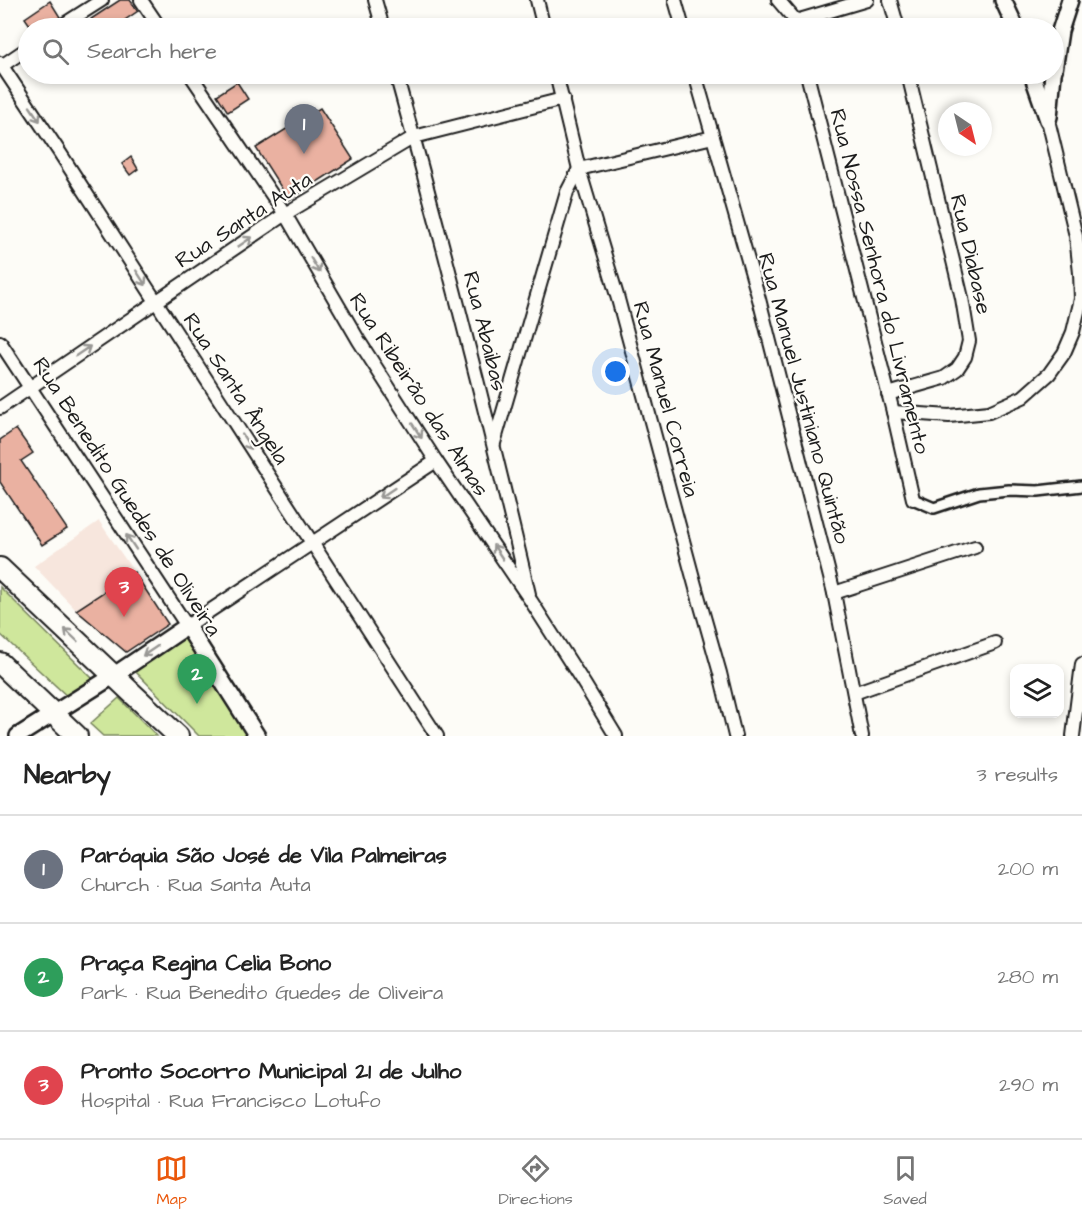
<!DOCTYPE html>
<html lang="en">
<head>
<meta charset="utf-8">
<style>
	body { margin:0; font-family:"Architects Daughter",sans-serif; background:#f6f6f6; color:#222 }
	.controls { position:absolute; right:18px; bottom:18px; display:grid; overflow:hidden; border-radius:12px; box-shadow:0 3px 9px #0003 }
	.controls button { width:54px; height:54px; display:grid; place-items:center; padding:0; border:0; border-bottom:2px solid #e0e0e0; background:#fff; color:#222; font:30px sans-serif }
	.compass { position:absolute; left:938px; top:102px; width:54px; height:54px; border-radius:50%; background:#fff; box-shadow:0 3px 9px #0003; rotate:145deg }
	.you { position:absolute; left:616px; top:372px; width:21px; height:21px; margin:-15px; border:4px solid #fff; border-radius:50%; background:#1a73e8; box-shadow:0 0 0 9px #1a73e833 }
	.badge { display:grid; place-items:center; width:39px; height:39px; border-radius:50%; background:#ea580c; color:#fff; font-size:20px; font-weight:700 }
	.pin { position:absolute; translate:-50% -50px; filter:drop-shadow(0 2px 3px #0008) }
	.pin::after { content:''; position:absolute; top:32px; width:21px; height:18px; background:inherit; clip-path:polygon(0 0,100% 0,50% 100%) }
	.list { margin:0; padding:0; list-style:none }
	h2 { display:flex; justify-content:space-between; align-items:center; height:78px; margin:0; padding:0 24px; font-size:26px }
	h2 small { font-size:20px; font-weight:400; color:#767676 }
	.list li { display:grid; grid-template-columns:39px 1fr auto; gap:18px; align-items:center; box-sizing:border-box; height:108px; padding:0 24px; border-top:2px solid #e0e0e0 }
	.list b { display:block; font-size:22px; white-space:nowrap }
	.list p { margin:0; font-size:20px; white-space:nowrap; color:#767676 }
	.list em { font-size:20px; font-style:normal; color:#767676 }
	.icon { flex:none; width:33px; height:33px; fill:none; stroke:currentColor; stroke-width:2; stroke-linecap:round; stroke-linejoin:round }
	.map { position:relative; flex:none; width:1082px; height:736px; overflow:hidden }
	.search { position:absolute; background:#fff; box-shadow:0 3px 9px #0003; left:18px; right:18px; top:18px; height:66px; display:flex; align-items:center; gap:15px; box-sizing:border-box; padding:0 21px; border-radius:33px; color:#767676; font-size:22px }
	.sheet { height:402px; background:#fff }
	nav { display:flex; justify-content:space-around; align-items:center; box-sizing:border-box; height:84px; border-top:2px solid #e0e0e0; background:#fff; font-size:16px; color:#767676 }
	nav a { display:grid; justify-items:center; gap:3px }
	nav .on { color:#ea580c }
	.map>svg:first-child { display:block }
</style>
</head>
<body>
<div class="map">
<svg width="1082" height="736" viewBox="0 0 1082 736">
	<rect width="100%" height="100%" fill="#fdfcf7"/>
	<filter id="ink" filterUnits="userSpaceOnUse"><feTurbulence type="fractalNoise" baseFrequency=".0167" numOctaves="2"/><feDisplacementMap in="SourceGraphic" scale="12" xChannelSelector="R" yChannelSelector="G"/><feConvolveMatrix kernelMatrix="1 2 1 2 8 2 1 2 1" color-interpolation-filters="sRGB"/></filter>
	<g filter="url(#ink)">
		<!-- built -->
		<polygon fill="#f7e6dd" points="99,521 134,572 76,610 34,566"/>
		<!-- green -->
		<g fill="#cfe79c" stroke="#76825c" stroke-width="1.5">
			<polygon points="0,587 95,681 69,698 0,634"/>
			<polygon points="187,635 247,736 199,736 135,671"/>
			<polygon points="119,698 157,736 103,736 90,724"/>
		</g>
		<!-- building -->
		<g fill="#eab1a1" stroke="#1c1c1c" stroke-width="1.5">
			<polygon points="120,0 130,0 138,11 113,28 98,28 91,19"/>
			<polygon points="50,1 60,17 51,24 50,28 32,28 25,18"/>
			<polygon points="237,82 248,99 228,112 217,95"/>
			<polygon points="320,108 353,159 289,200 256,148"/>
			<polygon points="131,157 138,169 130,175 122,164"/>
			<polygon points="16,429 33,453 21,461 67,529 42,545 0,482 0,440"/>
			<polygon points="134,572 168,624 126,652 76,610"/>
		</g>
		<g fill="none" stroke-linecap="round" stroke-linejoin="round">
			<defs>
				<polyline id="pedestrian" points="913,499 934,508 979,493 1009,490 1038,491 1082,486"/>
				<g id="minor">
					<polyline points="141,0 160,28"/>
					<polyline points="375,0 383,28"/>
					<polyline points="537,0 544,28"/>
					<polyline points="675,0 683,28"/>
					<polyline points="778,0 796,21 797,28"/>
					<polyline points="890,0 898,28"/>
					<polyline points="796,21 867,0"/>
					<polyline points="58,28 102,0"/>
					<polyline points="0,63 60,153 437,736"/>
					<polyline points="0,67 28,48"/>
					<polyline points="190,74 285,214 359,341 436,461 531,601 583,682 616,736"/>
					<path d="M 396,74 C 444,246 488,419 529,594"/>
					<polyline points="556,74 579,169 618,299 695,585 720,673 735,736"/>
					<polyline points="695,74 759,299 834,593 862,736"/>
					<polyline points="807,74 893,412 913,499"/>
					<polyline points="0,342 187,626 436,461"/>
					<polyline points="888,394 944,378 957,369 965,357 969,341 962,298 908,74"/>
					<polyline points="0,408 285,214 414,137 563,99"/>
					<polyline points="893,412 949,416 989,412 1023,397 1049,374 1064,353 1073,332 1081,299 1080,273 1076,236 1048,120"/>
					<polyline points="494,443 567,192 579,169 713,137"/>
					<polyline points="834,593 975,547"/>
					<polyline points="854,693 995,643"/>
					<polyline points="1073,736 1082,664"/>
				</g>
				<g id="tertiary">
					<polyline points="1003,0 1016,28"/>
					<polyline points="1054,70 1060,31 1070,0"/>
					<polyline points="1032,74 1048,120"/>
					<polyline points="1049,117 1053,74"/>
					<polyline points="18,736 113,676 187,626 257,736"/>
				</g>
				<g id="primary">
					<polyline points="0,568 133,694 178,736"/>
					<polyline points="0,663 77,736"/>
				</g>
			</defs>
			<!-- pedestrian casing -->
			<use href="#pedestrian" stroke="#1c1c1c" stroke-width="14"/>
			<!-- minor casing -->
			<use href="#minor" stroke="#1c1c1c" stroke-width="16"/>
			<!-- tertiary casing -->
			<use href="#tertiary" stroke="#1c1c1c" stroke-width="20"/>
			<!-- primary casing -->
			<use href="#primary" stroke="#1c1c1c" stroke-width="24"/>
			<!-- pedestrian -->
			<use href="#pedestrian" stroke="#fdfcf7" stroke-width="9"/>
			<!-- minor -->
			<use href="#minor" stroke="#fdfcf7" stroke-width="12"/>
			<!-- tertiary -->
			<use href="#tertiary" stroke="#fdfcf7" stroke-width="15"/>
			<!-- primary -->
			<use href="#primary" stroke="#fdfcf7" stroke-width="20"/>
		</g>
		<!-- one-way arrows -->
		<defs><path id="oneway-shaft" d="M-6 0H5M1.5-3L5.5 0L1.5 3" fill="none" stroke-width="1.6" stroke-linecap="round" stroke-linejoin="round" transform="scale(1.5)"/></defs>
		<g stroke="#989794">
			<use href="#oneway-shaft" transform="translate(35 114) rotate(56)"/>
			<use href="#oneway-shaft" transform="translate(245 242) rotate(-34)"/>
			<use href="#oneway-shaft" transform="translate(315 265) rotate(59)"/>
			<use href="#oneway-shaft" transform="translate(141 278) rotate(57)"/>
			<use href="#oneway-shaft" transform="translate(83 351) rotate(-34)"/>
			<use href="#oneway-shaft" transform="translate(417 431) rotate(57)"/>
			<use href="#oneway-shaft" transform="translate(247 442) rotate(57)"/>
			<use href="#oneway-shaft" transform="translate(387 493) rotate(146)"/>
			<use href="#oneway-shaft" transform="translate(131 542) rotate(-124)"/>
			<use href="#oneway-shaft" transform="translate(498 552) rotate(-124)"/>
			<use href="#oneway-shaft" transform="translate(71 635) rotate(-136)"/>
			<use href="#oneway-shaft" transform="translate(150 651) rotate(146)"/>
		</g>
	</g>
	<g text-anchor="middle" stroke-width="4.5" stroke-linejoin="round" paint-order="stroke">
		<!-- street labels -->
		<g font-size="22" fill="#1c1c1c" stroke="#fdfcf7">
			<text transform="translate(243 219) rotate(-33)" y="8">Rua Santa Auta</text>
			<text transform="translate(972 254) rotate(77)" y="8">Rua Diabase</text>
			<text transform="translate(881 281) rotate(76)" y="8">Rua Nossa Senhora do Livramento</text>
			<text transform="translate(486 331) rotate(76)" y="8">Rua Abaibas</text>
			<text transform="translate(237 388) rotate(57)" y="8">Rua Santa Ângela</text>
			<text transform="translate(420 394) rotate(57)" y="8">Rua Ribeirão das Almas</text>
			<text transform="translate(805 398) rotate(75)" y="8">Rua Manuel Justiniano Quintão</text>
			<text transform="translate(667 399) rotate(75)" y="8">Rua Manuel Correia</text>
			<text transform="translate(128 496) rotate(57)" y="8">Rua Benedito Guedes de Oliveira</text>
		</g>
	</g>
</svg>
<div class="controls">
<button><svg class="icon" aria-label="layers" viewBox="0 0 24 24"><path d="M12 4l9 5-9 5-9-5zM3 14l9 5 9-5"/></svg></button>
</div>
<svg class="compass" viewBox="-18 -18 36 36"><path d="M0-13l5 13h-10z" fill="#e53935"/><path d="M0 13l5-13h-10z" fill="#767676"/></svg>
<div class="you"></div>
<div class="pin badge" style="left:304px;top:154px;background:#6b7280">1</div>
<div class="pin badge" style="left:197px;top:704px;background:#2e9e5b">2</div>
<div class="pin badge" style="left:124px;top:617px;background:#e0444e">3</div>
<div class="search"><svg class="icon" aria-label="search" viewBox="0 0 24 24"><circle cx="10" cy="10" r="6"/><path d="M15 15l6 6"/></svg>Search here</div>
</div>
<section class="sheet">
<h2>Nearby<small>3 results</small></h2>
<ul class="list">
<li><span class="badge" style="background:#6b7280">1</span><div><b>Paróquia São José de Vila Palmeiras</b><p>Church · Rua Santa Auta</p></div><em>200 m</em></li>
<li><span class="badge" style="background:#2e9e5b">2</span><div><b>Praça Regina Celia Bono</b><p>Park · Rua Benedito Guedes de Oliveira</p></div><em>280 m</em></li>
<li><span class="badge" style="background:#e0444e">3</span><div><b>Pronto Socorro Municipal 21 de Julho</b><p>Hospital · Rua Francisco Lotufo</p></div><em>290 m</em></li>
</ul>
</section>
<nav>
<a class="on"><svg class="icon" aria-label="map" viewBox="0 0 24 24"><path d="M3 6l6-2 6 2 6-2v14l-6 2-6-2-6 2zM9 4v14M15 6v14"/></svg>Map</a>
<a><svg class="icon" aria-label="directions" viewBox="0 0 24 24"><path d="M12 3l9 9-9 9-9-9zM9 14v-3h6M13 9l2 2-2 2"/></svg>Directions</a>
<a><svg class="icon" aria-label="saved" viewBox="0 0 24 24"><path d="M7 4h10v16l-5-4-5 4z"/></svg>Saved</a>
</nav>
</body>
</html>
